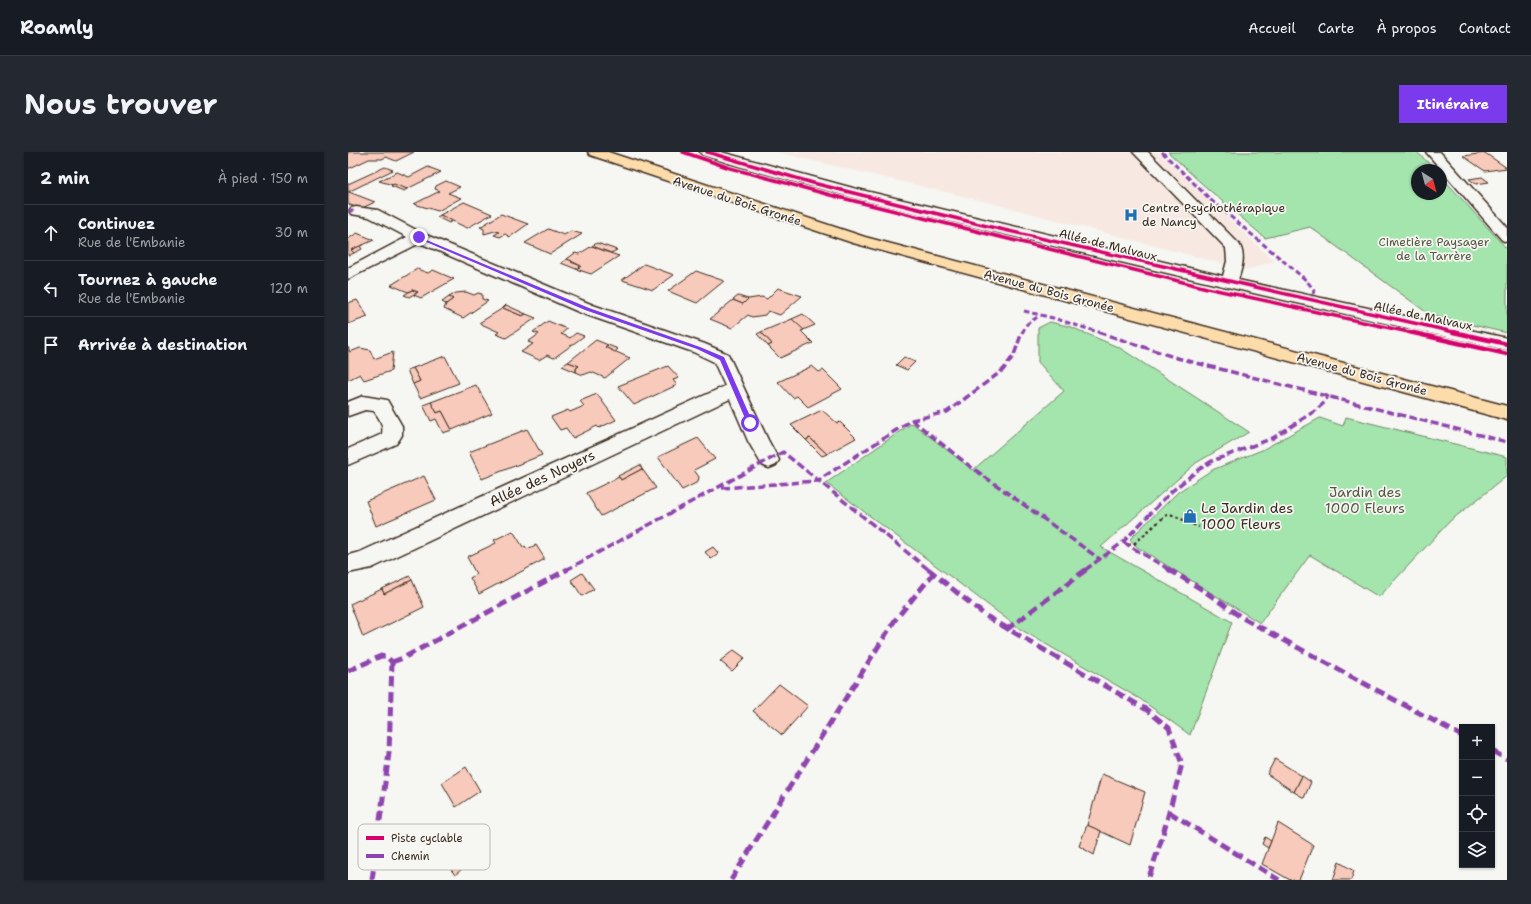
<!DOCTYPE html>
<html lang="fr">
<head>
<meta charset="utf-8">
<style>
	body { margin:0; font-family:"Shantell Sans",sans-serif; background:#242831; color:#f1f3f6 }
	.controls { position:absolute; right:12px; bottom:12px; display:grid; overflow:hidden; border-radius:0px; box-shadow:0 1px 3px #0004 }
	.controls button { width:36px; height:36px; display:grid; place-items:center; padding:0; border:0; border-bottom:1px solid #363941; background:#171b24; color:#f1f3f6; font:20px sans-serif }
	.compass { position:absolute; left:1063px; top:12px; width:36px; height:36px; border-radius:50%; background:#171b24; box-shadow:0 1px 3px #0004; rotate:144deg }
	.stop { position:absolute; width:12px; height:12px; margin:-9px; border:3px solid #7c3aed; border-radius:50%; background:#fff }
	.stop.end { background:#7c3aed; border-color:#fff; box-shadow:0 1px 4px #0008 }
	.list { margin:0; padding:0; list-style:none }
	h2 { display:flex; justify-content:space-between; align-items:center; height:52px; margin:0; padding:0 16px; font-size:17px }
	h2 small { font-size:13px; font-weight:400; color:#9ea1a6 }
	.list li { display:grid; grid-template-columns:26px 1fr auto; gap:12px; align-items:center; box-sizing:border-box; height:56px; padding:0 16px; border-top:1px solid #363941 }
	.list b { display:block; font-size:15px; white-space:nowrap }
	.list p { margin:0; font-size:13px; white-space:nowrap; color:#9ea1a6 }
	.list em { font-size:13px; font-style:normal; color:#9ea1a6 }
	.icon { flex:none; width:22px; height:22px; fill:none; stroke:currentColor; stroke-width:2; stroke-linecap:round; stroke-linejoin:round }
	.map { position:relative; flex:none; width:1159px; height:728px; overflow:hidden; border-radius:0px }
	header { display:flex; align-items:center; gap:24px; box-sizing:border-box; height:56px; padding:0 20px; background:#171b24; border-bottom:1px solid #363941 }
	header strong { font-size:19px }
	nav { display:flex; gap:22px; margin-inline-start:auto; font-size:14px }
	.intro { display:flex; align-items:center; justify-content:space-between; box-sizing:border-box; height:96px; padding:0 24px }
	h1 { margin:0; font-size:28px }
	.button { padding:10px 18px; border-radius:0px; background:#7c3aed; color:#fff; font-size:14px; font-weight:700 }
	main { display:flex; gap:24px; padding:0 24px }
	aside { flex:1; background:#171b24; border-radius:0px; box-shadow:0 1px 3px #0004 }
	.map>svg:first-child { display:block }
</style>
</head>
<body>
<header>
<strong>Roamly</strong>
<nav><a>Accueil</a><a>Carte</a><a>À propos</a><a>Contact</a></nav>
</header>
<div class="intro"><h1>Nous trouver</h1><a class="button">Itinéraire</a></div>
<main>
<aside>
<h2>2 min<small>À pied · 150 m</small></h2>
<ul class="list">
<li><svg class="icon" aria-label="ahead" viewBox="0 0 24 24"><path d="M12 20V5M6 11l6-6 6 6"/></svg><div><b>Continuez</b><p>Rue de l'Embanie</p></div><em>30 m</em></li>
<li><svg class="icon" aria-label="left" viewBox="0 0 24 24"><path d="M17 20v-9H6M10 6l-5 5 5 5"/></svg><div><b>Tournez à gauche</b><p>Rue de l'Embanie</p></div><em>120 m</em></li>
<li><svg class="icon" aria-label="arrive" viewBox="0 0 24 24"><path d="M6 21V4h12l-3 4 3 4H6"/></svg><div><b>Arrivée à destination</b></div></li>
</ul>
</aside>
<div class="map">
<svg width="1159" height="728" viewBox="0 0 1159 728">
	<rect width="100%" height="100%" fill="#f6f6f2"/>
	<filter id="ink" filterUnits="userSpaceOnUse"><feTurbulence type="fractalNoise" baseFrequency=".025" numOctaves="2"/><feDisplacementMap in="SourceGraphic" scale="8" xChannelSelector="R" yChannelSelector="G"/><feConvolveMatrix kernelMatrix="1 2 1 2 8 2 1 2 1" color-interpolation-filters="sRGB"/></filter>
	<g filter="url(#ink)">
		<!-- built -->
		<polygon fill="#f7e9e2" points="428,0 810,0 926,109 899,118 635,49"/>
		<!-- green -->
		<g fill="#a4e4ad" stroke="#708766">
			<polygon points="820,0 1069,0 1088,18 1069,18 1069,42 1093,42 1093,24 1159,97 1159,181 1082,163 962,75 917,86 852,30"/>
			<polygon points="702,170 723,175 772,196 901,280 848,311 753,395 884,470 842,583 792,547 672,477 478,331 564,271 625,318 716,239 690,210 690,176"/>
			<polygon points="998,265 1159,305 1159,324 1102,369 1031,445 962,403 912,471 789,395 782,387 830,340 864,318 914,298 972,266 995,274"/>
		</g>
		<!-- building -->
		<g fill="#f8cabb" stroke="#3b2a1e">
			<polygon points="0,0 66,0 48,9 38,5 34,7 21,7 2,16 0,16"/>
			<polygon points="1137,1 1159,16 1137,19 1115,4"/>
			<polygon points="37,15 45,18 0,40 0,32"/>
			<polygon points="80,15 93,20 59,37 31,29 49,20 61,25"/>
			<polygon points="1134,25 1141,30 1128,32 1121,27"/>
			<polygon points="98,29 112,35 100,41 113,46 90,59 66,52 92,39 87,37 88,34"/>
			<polygon points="46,32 59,37 56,39 43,34"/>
			<polygon points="0,40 1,40 27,50 12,57 0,52"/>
			<polygon points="116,50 144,62 119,76 92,63"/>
			<polygon points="153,62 180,72 162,85 157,82 152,85 146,83 151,80 147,79 136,82 136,77 132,75"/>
			<polygon points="92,63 103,68 104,69 101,71 89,65"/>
			<polygon points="200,77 216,83 223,79 234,82 202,102 177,91"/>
			<polygon points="9,81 26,88 3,98 6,101 0,104 0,87"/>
			<polygon points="249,91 269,98 263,101 244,94"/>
			<polygon points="12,94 14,97 6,101 3,98"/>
			<polygon points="244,94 259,100 271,104 243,122 228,117 233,114 219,107 227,101 231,102"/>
			<polygon points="219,107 224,109 223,110 233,114 228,117 213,111"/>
			<polygon points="296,112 326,123 305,138 274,128"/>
			<polygon points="69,117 80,121 85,118 106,127 73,146 66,143 70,140 64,138 60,140 43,133"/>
			<polygon points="348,119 376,129 349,151 320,139"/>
			<polygon points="430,136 454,144 432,163 420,159 417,163 404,165 400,163 384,176 362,167 385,148 395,152 400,147 414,145 419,147"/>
			<polygon points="64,138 70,140 61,145 56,143"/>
			<polygon points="118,140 126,143 130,141 134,142 134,147 140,149 115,166 96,157 98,152 105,147 101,145 108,141"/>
			<polygon points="390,144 400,147 395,152 385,148"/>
			<polygon points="101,145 105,147 98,152 94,150"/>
			<polygon points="9,148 20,165 0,172 0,151"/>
			<polygon points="158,153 178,162 174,164 155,156"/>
			<polygon points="155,156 174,164 178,162 188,166 158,186 148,182 151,180 131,171"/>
			<polygon points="455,162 467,173 455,178 444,167"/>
			<polygon points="444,167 456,178 453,179 465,191 432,206 420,194 424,192 413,180"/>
			<polygon points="200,169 219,177 213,182 218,184 222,186 228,181 236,184 206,206 199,203 191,208 173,200 185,192 180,190 191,182 185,180"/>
			<polygon points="413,180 424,192 420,194 409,182"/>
			<polygon points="248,188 260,193 257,195 282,206 257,226 243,220 235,223 228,220 228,216 231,214 220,210"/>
			<polygon points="260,193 270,197 267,200 257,195"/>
			<polygon points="0,195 2,200 12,196 22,198 26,207 45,200 43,219 16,228 12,222 0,228"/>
			<polygon points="97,204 111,231 72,246 65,232 72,229 65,216"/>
			<polygon points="556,205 567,210 559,218 548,213"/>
			<polygon points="220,210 231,214 228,216 228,220 214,214"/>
			<polygon points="320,214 331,226 325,228 329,233 286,253 270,234"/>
			<polygon points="464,214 471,220 475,218 494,237 460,255 449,244 445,246 430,230"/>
			<polygon points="65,216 72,229 65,232 59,218"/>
			<polygon points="128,233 144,261 104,278 94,259 89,261 83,250"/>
			<polygon points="249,242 268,268 251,276 249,274 225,286 218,276 212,278 203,265 220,258 222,260 236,254 232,249"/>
			<polygon points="83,250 89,261 94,259 104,278 95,281 88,267 83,269 75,253"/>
			<polygon points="474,258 489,271 492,270 508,286 479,302 462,286 458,288 443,273"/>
			<polygon points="179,277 194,303 134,327 121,300"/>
			<polygon points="350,286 367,307 346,318 351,325 350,330 334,338 310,305"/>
			<polygon points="462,286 479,302 474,304 458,288"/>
			<polygon points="292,313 294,317 273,328 270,324"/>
			<polygon points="294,317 308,336 253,364 238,341 271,325 273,328"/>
			<polygon points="76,324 88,348 28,374 18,349"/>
			<polygon points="165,379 175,395 177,394 179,397 188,393 197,407 131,442 122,426 128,422 119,405 148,391 146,388"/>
			<polygon points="365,395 371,402 363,407 357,400"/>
			<polygon points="234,421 246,437 234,444 223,428"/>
			<polygon points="62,424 64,428 36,442 34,437"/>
			<polygon points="64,428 76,455 15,485 2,452 34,437 36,442"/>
			<polygon points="386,498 397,506 384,519 372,509"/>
			<polygon points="431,532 460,554 434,583 405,559"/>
			<polygon points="927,607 954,624 946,640 919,622"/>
			<polygon points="118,615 132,639 108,655 94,631"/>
			<polygon points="754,622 797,640 782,693 739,673"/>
			<polygon points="954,624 963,630 956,646 946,640"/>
			<polygon points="930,671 965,693 951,728 942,728 914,712"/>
			<polygon points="739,673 753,679 746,703 731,694"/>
			<polygon points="115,681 131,702 107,723 91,701"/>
			<polygon points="917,685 923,689 920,696 914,692"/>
			<polygon points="991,710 1006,719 1003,728 985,728"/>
		</g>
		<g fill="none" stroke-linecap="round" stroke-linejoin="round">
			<defs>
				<g id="minor">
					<path d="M 352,0 L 373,0 L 505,36 L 875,124 L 879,109 L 878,96 L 785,0 L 800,0 L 891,92 C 898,103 894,116 890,128 L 1159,186 L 1159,198 C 1000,163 842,127 684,89 C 574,63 463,37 354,3 Z"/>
					<polygon points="1078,0 1092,0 1159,75 1159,90 1154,88"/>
					<polygon points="8,55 30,58 76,82 245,153 357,192 380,202 420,288 431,308 428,313 421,316 414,313 400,289 382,247 24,416 0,421 0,403 12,400 377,234 366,210 345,200 233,161 72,91 0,127 0,116 59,85 21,65 3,62 1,59 3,56"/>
					<path d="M 15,244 L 39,248 L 54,274 L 54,283 L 51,288 L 48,292 L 0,313 L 0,297 L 34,282 C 36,273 31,266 26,259 L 17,258 L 0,264 L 0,250 Z"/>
				</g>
				<polygon id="major" points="240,0 260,0 517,85 1159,254 1159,268 505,91 242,3"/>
			</defs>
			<!-- minor casing -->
			<use href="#minor" stroke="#3b2a1e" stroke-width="3"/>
			<!-- major casing -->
			<use href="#major" stroke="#3b2a1e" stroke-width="3"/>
			<!-- path -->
			<polyline stroke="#3b2a1e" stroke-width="2.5" stroke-dasharray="3 3" stroke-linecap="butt" points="780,393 786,392 817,364 822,362 851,375"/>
			<!-- minor -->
			<use href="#minor" fill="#f6f6f2" fill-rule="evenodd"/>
			<!-- major -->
			<use href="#major" fill="#fddcac" fill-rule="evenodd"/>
			<!-- quiet-far2 -->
			<g stroke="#8e44ad" stroke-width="3" stroke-dasharray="5.5 3" stroke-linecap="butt">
				<polyline points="814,0 865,50 958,128 966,138 963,150"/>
				<polyline points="0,59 8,59"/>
				<polyline points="676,159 705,166 753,181"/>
				<polyline points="674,181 679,172 691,164"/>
			</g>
			<!-- quiet-far1 -->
			<g stroke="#8e44ad" stroke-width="3.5" stroke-dasharray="8 3.5" stroke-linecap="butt">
				<polyline points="750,180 829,206 1159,290"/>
				<polyline points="564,268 619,312 753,408"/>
				<polyline points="374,336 469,329 564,268 599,260 655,218 666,203 674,180"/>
				<polyline points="775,390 822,418"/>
				<polyline points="218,418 435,300 581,418"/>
				<polyline points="737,418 775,390 824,339 850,318 864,309 925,286 967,259 977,250 980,243"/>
			</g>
			<!-- quiet -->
			<g stroke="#8e44ad" stroke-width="5" stroke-dasharray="10 5" stroke-linecap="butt">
				<polyline points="580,417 638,464 799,558 821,576 834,612 814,686 800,728"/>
				<polyline points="820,417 855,438 893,465 1114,584"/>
				<polyline points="658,478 739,417"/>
				<polyline points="44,510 55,506 220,417"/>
				<polyline points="0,519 33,504 38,504 44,510"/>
				<polyline points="1144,599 1159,607"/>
				<polyline points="821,660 931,728"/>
				<polyline points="24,728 41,601 44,510"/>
				<polyline points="383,728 547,468 586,421"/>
			</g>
			<defs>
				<g id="cycleway-far1">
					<polyline points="335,0 382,16 482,43 859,136 1065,181"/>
					<polyline points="359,0 465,31 643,75 1110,181"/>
				</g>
				<g id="cycleway">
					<polyline points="1061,180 1159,202"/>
					<polyline points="1105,180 1159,192"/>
				</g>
			</defs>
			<!-- cycleway-far1 casing -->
			<use href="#cycleway-far1" stroke="#f6f6f2" stroke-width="5.5"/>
			<!-- cycleway casing -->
			<use href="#cycleway" stroke="#f6f6f2" stroke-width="7"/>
			<!-- cycleway-far1 -->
			<use href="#cycleway-far1" stroke="#d6006c" stroke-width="3.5"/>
			<!-- cycleway -->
			<use href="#cycleway" stroke="#d6006c" stroke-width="4.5"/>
		</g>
	</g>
	<!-- route -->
	<polygon fill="#7c3aed" points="69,84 241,156 352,195 376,205 405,271 402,273 399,271 372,208 349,197 237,158 69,86"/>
	<!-- icons -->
	<defs>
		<symbol id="hospital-bare" viewBox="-9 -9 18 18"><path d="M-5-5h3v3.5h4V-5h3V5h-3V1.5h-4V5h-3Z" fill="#1f6fb2" stroke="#f6f6f2" stroke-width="2.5" paint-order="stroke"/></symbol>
		<symbol id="shop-bare" viewBox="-9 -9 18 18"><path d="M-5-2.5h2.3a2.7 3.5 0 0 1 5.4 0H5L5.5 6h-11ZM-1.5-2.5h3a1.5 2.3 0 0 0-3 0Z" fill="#1f6fb2" stroke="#f6f6f2" stroke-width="2.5" paint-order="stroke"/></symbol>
	</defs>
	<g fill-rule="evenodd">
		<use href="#hospital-bare" x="773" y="53" width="20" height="20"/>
		<use href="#shop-bare" x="832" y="354" width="20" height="20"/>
	</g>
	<g text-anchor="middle" stroke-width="3.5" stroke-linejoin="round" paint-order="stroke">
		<!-- far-street labels -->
		<g font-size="12" fill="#3b2a1e" stroke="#f6f6f2">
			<text transform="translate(389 49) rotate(18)" y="4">Avenue du Bois Gronée</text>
			<text transform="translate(760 93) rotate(14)" y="4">Allée de Malvaux</text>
			<text transform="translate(701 139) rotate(15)" y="4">Avenue du Bois Gronée</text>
			<text transform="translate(1075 164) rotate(12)" y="4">Allée de Malvaux</text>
			<text transform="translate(1014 222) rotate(15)" y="4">Avenue du Bois Gronée</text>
		</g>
		<!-- far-poi labels -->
		<g font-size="12" fill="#3b2a1e" stroke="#f6f6f2" text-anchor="start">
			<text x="794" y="60">Centre Psychothérapique<tspan x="794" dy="14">de Nancy</tspan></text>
		</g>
		<!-- far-park labels -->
		<g font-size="12" fill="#555842" stroke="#f6f6f2">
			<text x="1086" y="94">Cimetière Paysager<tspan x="1086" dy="14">de la Tarrère</tspan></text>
		</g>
		<!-- street labels -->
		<g font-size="14" fill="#3b2a1e" stroke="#f6f6f2">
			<text transform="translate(194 326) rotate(-25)" y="5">Allée des Noyers</text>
		</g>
		<!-- park labels -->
		<g font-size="14" fill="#555842" stroke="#f6f6f2">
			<text x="1017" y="345">Jardin des<tspan x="1017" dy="16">1000 Fleurs</tspan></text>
		</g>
		<!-- poi labels -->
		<g font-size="14" fill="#3b2a1e" stroke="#f6f6f2" text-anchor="start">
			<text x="853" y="361">Le Jardin des<tspan x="853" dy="16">1000 Fleurs</tspan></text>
		</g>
	</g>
	<!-- legend -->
	<rect x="10" y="672" width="132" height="46" rx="6" fill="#f6f6f2" stroke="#beb9b2" stroke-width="1"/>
	<rect x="18" y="684" width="18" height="4" fill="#d6006c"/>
	<rect x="18" y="702" width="18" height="4" fill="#8e44ad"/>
	<g font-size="11" fill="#3b2a1e">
		<text x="43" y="690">Piste cyclable</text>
		<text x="43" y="708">Chemin</text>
	</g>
</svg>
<div class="controls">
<button>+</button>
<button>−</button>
<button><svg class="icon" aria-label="locate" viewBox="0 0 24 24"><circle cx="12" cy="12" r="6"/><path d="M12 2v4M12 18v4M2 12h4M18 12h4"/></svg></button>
<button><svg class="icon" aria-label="layers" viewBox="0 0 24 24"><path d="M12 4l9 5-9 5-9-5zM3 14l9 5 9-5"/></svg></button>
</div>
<svg class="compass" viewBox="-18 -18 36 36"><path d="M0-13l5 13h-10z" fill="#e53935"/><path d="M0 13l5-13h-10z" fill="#9ea1a6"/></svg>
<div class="stop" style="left:402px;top:271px"></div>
<div class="stop end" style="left:71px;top:85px"></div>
</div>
</main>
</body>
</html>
